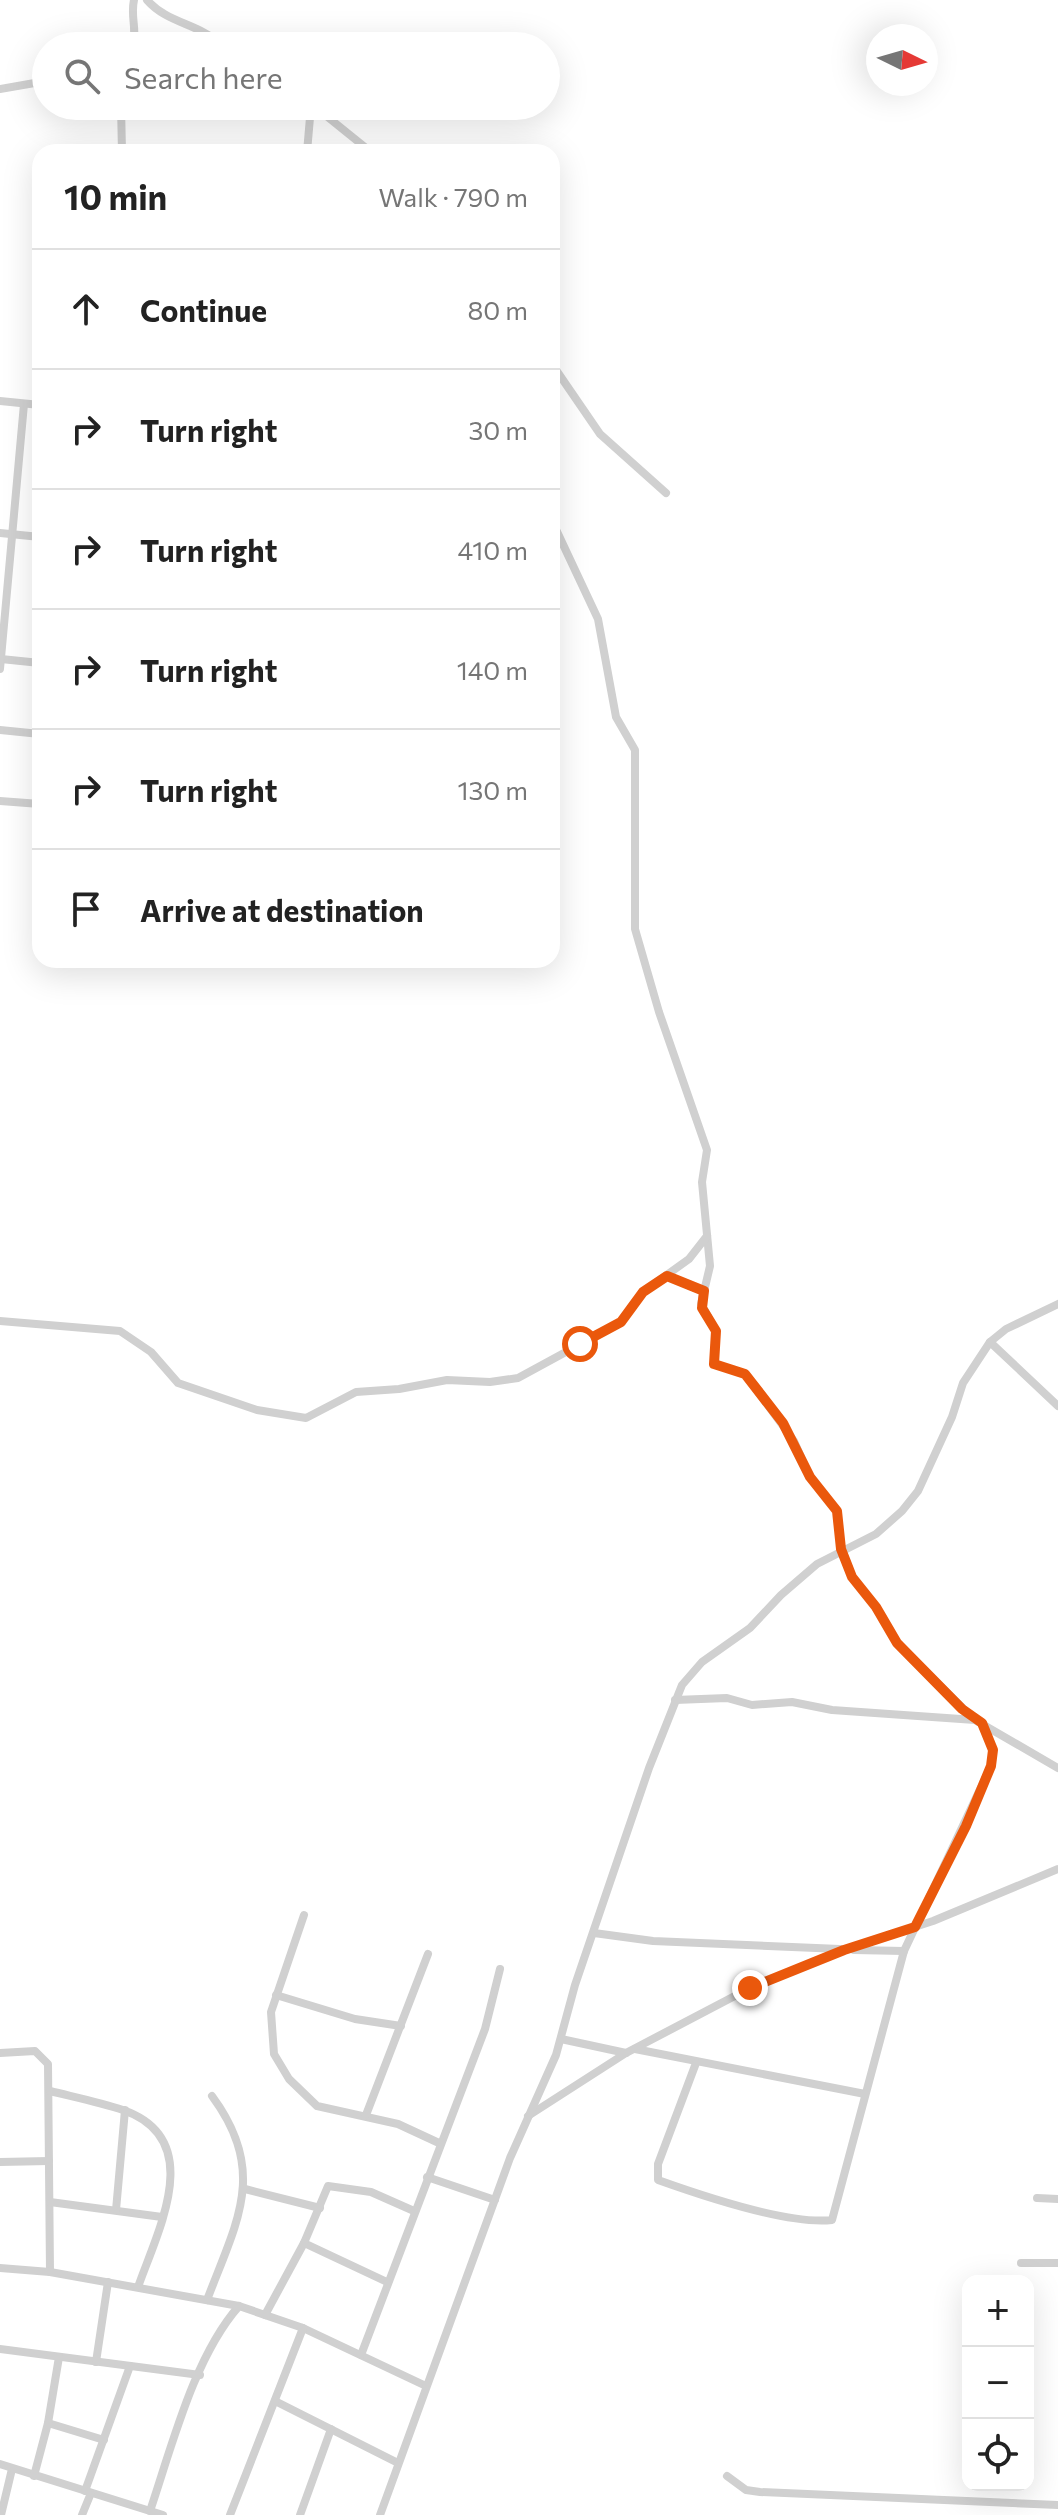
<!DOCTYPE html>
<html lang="en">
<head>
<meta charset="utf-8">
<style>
	body { margin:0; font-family:Commissioner,sans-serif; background:#f2f2f2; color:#222 }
	.controls { position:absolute; right:24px; bottom:24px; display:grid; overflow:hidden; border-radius:16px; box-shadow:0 8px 32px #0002 }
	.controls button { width:72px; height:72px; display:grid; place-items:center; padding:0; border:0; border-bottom:2px solid #e0e0e0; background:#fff; color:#222; font:40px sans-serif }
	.compass { position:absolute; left:866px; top:24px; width:72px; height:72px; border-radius:50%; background:#fff; box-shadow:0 8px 32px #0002; rotate:95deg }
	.stop { position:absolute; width:24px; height:24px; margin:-18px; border:6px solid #ea580c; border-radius:50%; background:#fff }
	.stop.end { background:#ea580c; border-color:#fff; box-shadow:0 2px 8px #0008 }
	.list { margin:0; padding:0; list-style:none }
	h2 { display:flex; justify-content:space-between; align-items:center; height:104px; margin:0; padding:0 32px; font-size:34px }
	h2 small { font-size:26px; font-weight:400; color:#767676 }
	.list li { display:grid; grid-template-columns:52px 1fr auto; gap:24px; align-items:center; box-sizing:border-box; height:120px; padding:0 32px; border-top:2px solid #e0e0e0 }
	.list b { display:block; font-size:30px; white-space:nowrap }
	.list em { font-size:26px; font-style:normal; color:#767676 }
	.icon { flex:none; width:44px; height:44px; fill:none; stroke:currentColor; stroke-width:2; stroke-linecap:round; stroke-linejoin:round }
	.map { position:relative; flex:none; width:1058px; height:2515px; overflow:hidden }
	.search { position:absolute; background:#fff; box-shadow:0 8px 32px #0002; left:32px; top:32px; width:528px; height:88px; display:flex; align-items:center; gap:20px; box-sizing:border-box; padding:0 28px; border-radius:44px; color:#767676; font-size:30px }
	.panel { position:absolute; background:#fff; box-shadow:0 8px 32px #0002; left:32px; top:144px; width:528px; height:824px; border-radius:24px }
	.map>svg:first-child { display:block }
</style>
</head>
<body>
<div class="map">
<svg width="1058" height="2515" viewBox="0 0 1058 2515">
	<rect width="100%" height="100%" fill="#fff"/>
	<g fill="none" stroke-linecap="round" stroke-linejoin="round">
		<!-- street -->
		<g stroke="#d0d0d0" stroke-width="8">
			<path d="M 147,0 C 168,24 199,23 223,46"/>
			<path d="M 132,46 C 138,30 130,17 134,0"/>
			<polyline points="0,89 46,81"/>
			<polyline points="121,106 122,152"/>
			<polyline points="314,106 371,152"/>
			<polyline points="307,152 311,106"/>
			<polyline points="552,364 600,434 666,493"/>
			<polyline points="0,401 40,405"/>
			<polyline points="552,521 598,619 616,717 635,750 635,929 659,1012 707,1150 702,1182 710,1266 701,1304 716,1331 714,1364 745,1374 794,1441 810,1477 837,1511 841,1549 852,1577 876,1607 897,1643 975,1720 1058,1768"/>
			<polyline points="0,533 40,537"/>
			<polyline points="1,659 40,663"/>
			<polyline points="0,669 24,404"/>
			<polyline points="0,730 40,734"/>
			<polyline points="0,801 40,804"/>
			<polyline points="667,1276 704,1291"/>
			<polyline points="0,1321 120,1331 151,1352 178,1383 257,1410 306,1418 356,1392 399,1389 447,1380 490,1382 518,1378 621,1322 643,1292 689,1259 707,1236"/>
			<polyline points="990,1342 1058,1406"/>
			<polyline points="675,1700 727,1698 752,1705 792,1702 832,1710 975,1720"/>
			<polyline points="304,1915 271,2012 274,2054 289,2079 317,2106 398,2124 439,2143"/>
			<polyline points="594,1933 653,1941 840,1949"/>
			<polyline points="854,1950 904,1951"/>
			<polyline points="276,1995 355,2019 401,2026"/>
			<polyline points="561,2039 626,2053"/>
			<polyline points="635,2049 865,2094"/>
			<polyline points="0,2053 35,2051 48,2064 50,2272"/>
			<path d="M 696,2063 L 658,2164 L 658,2180 C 700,2195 789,2225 832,2220 L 904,1951 L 991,1766 L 993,1750 L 982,1724"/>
			<path d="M 50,2091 C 74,2097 99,2102 123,2110 C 207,2139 158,2230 138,2287"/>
			<polyline points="366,2115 428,1954"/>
			<polyline points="528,2116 626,2053 750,1988 844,1950 933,1921 1058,1869"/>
			<polyline points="0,2162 49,2161"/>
			<polyline points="427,2177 495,2200"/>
			<polyline points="245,2189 320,2208"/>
			<polyline points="1037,2198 1058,2199"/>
			<polyline points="50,2202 162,2217"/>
			<polyline points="116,2210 125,2110"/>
			<polyline points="304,2243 387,2282"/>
			<polyline points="1021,2263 1058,2263"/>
			<polyline points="0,2268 50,2272 239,2306 303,2328 426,2386"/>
			<path d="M 207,2300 C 237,2221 268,2172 212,2096"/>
			<polyline points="265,2315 304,2243 328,2186 371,2192 414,2211"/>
			<polyline points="0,2349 200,2375"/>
			<polyline points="361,2355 485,2029 500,1969"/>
			<polyline points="96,2362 108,2282"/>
			<polyline points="275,2401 398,2463"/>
			<polyline points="48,2423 104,2440"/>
			<polyline points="0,2464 163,2515"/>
			<polyline points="34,2476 48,2423 59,2357"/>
			<polyline points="727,2476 746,2490 760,2492 1058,2505"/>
			<polyline points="85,2491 130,2366"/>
			<path d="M 150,2511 C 172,2446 194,2357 239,2306"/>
			<polyline points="1,2515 12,2469"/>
			<polyline points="82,2515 91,2493"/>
			<polyline points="230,2515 303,2328"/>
			<polyline points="300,2515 331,2429"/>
			<polyline points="380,2515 510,2158 556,2055 575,1985 649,1768 682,1685 702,1662 750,1628 781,1595 817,1564 876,1534 902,1511 918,1491 952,1417 963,1383 990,1342 1006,1329 1058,1304"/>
		</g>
	</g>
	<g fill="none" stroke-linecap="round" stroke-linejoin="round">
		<!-- route -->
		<polyline stroke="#ea580c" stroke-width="10" points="580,1344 621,1322 643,1292 667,1276 704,1291 702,1308 716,1331 714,1364 745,1374 783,1423 810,1477 837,1511 841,1549 852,1577 876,1607 897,1643 962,1709 982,1723 993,1750 991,1766 966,1826 915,1927 844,1950 750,1988"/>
	</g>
</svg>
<div class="controls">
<button>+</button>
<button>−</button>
<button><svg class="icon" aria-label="locate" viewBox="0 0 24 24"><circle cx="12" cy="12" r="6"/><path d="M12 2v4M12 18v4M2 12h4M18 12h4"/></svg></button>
</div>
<svg class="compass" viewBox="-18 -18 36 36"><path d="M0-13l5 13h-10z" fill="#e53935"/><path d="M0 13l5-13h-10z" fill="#767676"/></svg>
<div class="stop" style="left:580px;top:1344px"></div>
<div class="stop end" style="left:750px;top:1988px"></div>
<div class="search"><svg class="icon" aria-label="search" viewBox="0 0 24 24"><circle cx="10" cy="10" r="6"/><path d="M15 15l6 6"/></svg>Search here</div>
<section class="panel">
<h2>10 min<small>Walk · 790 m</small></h2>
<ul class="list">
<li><svg class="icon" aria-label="ahead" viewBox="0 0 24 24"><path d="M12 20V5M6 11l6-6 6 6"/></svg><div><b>Continue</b></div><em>80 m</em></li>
<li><svg class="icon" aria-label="right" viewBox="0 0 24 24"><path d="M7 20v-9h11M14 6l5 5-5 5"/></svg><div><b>Turn right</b></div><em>30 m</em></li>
<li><svg class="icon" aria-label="right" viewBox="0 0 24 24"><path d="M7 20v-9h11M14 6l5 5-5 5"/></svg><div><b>Turn right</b></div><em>410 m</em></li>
<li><svg class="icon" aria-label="right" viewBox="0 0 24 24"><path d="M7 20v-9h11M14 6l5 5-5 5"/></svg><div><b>Turn right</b></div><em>140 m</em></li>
<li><svg class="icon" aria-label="right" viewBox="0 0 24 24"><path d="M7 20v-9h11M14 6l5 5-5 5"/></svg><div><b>Turn right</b></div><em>130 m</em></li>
<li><svg class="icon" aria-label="arrive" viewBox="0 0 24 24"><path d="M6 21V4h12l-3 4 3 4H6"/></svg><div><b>Arrive at destination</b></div></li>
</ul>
</section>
</div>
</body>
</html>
